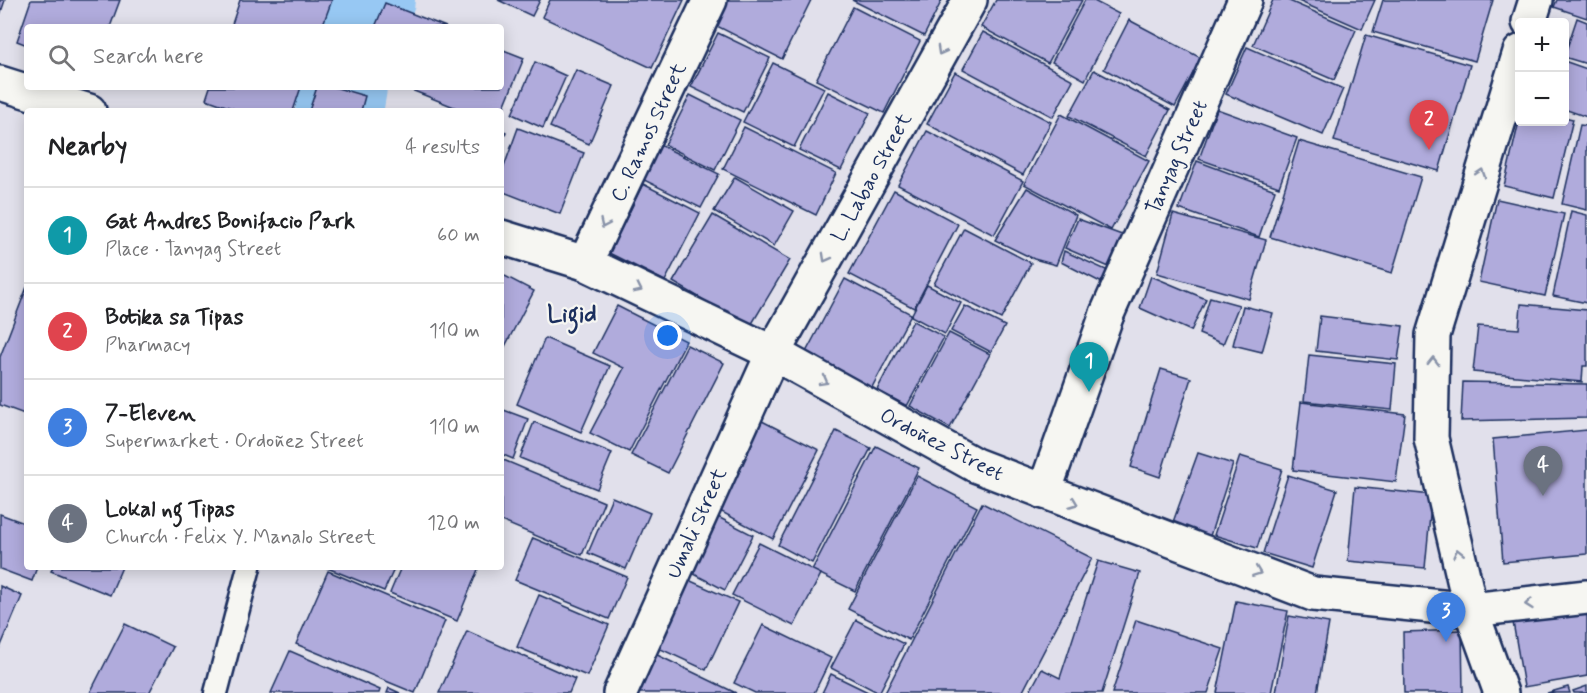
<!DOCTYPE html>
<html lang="en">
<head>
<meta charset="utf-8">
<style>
	body { margin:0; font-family:Mynerve,sans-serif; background:#f6f6f6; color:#202124 }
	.controls { position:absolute; right:18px; top:18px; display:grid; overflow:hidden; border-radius:6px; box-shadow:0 3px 15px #0003 }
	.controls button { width:54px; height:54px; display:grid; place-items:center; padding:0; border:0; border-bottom:2px solid #e0e0e0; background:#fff; color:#202124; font:30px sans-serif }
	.you { position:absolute; left:668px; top:336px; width:21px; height:21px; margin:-15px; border:4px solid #fff; border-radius:50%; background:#1a73e8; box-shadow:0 0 0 9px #1a73e833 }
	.badge { display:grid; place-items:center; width:39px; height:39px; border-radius:50%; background:#111827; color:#fff; font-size:20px; font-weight:700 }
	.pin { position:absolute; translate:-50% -50px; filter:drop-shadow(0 2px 3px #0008) }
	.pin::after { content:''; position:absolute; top:32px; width:21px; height:18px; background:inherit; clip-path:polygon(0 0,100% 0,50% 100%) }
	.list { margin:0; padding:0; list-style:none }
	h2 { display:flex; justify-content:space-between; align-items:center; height:78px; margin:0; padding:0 24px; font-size:26px }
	h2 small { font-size:20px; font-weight:400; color:#757577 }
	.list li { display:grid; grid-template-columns:39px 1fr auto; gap:18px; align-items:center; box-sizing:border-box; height:96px; padding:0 24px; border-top:2px solid #e0e0e0 }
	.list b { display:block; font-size:22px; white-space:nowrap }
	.list p { margin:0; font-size:20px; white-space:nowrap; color:#757577 }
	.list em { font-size:20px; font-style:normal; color:#757577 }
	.icon { flex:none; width:33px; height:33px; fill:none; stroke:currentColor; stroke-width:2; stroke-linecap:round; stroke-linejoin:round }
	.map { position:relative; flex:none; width:1587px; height:693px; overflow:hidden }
	.search { position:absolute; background:#fff; box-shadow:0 3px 15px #0003; left:24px; top:24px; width:480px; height:66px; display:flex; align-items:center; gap:15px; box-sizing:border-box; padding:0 21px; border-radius:6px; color:#757577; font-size:22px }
	.panel { position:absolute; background:#fff; box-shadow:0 3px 15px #0003; left:24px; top:108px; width:480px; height:462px; border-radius:6px }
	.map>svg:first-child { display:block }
</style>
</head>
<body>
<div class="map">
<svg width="1587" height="693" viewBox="0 0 1587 693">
	<rect width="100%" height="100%" fill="#e1e0eb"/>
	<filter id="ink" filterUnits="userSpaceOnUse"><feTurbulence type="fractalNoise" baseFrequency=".0167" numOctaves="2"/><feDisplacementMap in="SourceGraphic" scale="12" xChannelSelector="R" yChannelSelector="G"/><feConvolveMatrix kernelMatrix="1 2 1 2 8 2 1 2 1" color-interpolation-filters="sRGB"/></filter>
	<g filter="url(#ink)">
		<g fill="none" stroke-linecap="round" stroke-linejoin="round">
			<!-- river -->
			<g stroke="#97c8f3" stroke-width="88">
				<polyline points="360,27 371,0"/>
				<polyline points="339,111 343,87"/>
			</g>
		</g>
		<!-- building -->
		<g fill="#b0abdc" stroke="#1b2f5e" stroke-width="1.5">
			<polygon points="0,0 5,0 0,15"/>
			<polygon points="31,0 120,0 110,27 27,27 27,45 17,41"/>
			<polygon points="240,0 332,0 322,27 231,27"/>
			<polygon points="498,0 540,0 532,16"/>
			<polygon points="550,0 684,0 652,68 542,17"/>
			<polygon points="720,0 811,0 782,59 709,22"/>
			<polygon points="852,0 942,0 924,36"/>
			<polygon points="996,0 1082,0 1048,63 981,27"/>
			<polygon points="1085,0 1092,0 1119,14 1085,80 1052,62"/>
			<polygon points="1273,0 1287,0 1356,30 1334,80 1253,45"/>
			<polygon points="1296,0 1375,0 1362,29"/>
			<polygon points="1383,0 1493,0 1475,61 1373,32"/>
			<polygon points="1557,0 1587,0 1587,18 1554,7"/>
			<polygon points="385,3 446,27 375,27"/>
			<polygon points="853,7 920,41 884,113 816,80"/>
			<polygon points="1577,18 1587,22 1587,64 1564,57"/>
			<polygon points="1129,20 1201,58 1175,107 1104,69"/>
			<polygon points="983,32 1073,80 1053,117 963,69"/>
			<polygon points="718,33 770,58 743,112 691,87"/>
			<polygon points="1366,35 1470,65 1439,171 1334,141"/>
			<polygon points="1247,47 1343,89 1323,135 1226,94"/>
			<polygon points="501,49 524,58 501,114 501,111 464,111 404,87 501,87"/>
			<polygon points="1564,61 1587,69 1587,117 1564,109"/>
			<polygon points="535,62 566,76 543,128 512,114"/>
			<polygon points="773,63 824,88 794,147 743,122"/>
			<polygon points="576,70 614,86 589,144 550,127"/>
			<polygon points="1094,70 1170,110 1146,156 1069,116"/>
			<polygon points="955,72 1051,122 1023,175 927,124"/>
			<polygon points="210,87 301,87 293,111 240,111 206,99"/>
			<polygon points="317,87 334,87 365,96 361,111 309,111"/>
			<polygon points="828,92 870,113 841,170 799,150"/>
			<polygon points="690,95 740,120 715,170 665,145"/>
			<polygon points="1217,109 1297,138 1279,187 1199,159"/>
			<polygon points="1061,114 1149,161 1111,230 1024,184"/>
			<polygon points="1520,117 1520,122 1564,122 1564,117 1573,119 1554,198 1504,186"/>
			<polygon points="1580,125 1587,126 1587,210 1562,204"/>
			<polygon points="744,127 836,173 816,215 723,169"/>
			<polygon points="518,128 584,153 560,214 501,191 501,175"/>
			<polygon points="501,130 506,132 501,145"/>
			<polygon points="927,131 1023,181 994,235 898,185"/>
			<polygon points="1299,141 1421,177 1392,273 1270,237"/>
			<polygon points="658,144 719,174 701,208 640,178"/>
			<polygon points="1197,161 1275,190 1259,237 1179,209"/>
			<polygon points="735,177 794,211 774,246 714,211"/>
			<polygon points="643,184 700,213 665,281 609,253"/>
			<polygon points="1027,188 1076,215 1056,265 1034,259 995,240"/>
			<polygon points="894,190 958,224 914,308 849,274"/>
			<polygon points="1497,199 1564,214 1545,296 1479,282"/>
			<polygon points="1571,211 1587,215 1587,303 1553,296"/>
			<polygon points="1173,214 1266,240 1249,299 1157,273"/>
			<polygon points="713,215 790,260 750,327 673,282"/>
			<polygon points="1078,219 1130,238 1116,270 1065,248"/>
			<polygon points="964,228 1031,263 1001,319 934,284"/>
			<polygon points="1064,251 1115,274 1108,286 1061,262"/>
			<polygon points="501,274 534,291 501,354"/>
			<polygon points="1151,276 1206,299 1191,331 1140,308"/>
			<polygon points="845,279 911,314 871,389 805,354"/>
			<polygon points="927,285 961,303 945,334 911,316"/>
			<polygon points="27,287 27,415 0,405 0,357"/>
			<polygon points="1210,297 1239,305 1223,344 1199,334"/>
			<polygon points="1521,304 1587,310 1587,366 1583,366 1582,382 1473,372 1478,326 1519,329"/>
			<polygon points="617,306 686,341 629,452 590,433 624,368 593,353"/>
			<polygon points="965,306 1005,326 991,352 951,331"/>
			<polygon points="1243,306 1273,313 1262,352 1233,345"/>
			<polygon points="1320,316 1403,326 1398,360 1316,351"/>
			<polygon points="913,321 944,337 907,406 877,390"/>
			<polygon points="949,333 990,354 950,428 910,406"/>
			<polygon points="545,338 610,366 581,432 517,404"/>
			<polygon points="687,345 724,363 668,473 631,455"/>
			<polygon points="1309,355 1396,364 1392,410 1304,401"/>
			<polygon points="1161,369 1191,378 1160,477 1131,467"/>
			<polygon points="1463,382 1587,384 1587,418 1461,421"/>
			<polygon points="1301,402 1405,414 1396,482 1293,470"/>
			<polygon points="501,409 528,419 513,459 501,454"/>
			<polygon points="762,421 819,450 773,539 716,509"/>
			<polygon points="534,422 612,453 597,489 520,458"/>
			<polygon points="1587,430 1587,554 1503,562 1493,439"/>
			<polygon points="836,431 871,448 812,563 778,545"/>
			<polygon points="876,446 919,468 855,591 812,570"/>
			<polygon points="1198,453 1233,464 1210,536 1173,522"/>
			<polygon points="1240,456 1282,469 1257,548 1214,535"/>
			<polygon points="501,459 604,502 582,555 501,521"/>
			<polygon points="1288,475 1337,490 1312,568 1263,553"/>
			<polygon points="917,476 977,507 909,640 848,609"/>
			<polygon points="1355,487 1432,495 1425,568 1348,561"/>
			<polygon points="612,497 650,513 626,569 588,553"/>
			<polygon points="982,503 1092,558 1022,693 885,693"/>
			<polygon points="0,514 27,524 27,567 37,567 32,581 0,569"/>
			<polygon points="716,516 753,535 725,590 688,571"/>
			<polygon points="533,538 627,577 609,619 515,580"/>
			<polygon points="759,543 821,574 794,626 732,595"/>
			<polygon points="1098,561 1140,573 1102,693 1029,693 1042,669 1060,678"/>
			<polygon points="53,567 122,567 110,595 51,571"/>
			<polygon points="325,567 395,567 384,591"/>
			<polygon points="401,567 479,567 457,621 390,593"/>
			<polygon points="328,571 445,621 415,693 296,644"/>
			<polygon points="684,578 738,602 706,670 652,645"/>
			<polygon points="0,586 22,596 0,648"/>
			<polygon points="539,595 609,625 587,676 517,647"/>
			<polygon points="1236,601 1288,611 1271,693 1217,693"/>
			<polygon points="1587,609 1587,676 1524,687 1513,622"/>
			<polygon points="1289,616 1329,623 1317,693 1276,693"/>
			<polygon points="856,620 904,644 879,693 831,668"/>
			<polygon points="1136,620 1223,649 1208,693 1112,693"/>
			<polygon points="125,624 173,647 149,693 90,693"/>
			<polygon points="763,625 831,658 814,693 755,693 734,683"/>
			<polygon points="1462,630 1463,693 1404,693 1403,632"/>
			<polygon points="467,631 575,679 569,693 439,693"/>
			<polygon points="290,651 380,690 379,693 271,693"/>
			<polygon points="651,652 736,693 631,693"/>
			<polygon points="831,674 870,693 822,693"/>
			<polygon points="1587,686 1587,693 1574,693 1573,691"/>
			<polygon points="1568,687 1570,693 1547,693"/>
			<polygon points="389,688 400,693 387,693"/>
		</g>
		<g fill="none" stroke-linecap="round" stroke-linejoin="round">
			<defs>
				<polyline id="service" points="216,693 249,567"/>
				<polyline id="pedestrian" points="1044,492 1107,314"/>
				<g id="minor">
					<polyline points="1107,314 1245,0"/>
					<polyline points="620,693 773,353 970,0"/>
				</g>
				<g id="tertiary">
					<polyline points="0,83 89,111"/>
					<polyline points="501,237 585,263"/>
					<polyline points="1471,610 1587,597"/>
				</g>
				<g id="secondary">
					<polyline points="710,0 585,263 773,353 975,465 1313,594 1471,610"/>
					<polyline points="1529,22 1536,0"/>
					<polyline points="1501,693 1471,610 1431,438 1433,335 1520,52"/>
				</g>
			</defs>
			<!-- service casing -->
			<use href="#service" stroke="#1b2f5e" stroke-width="27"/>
			<!-- pedestrian casing -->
			<use href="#pedestrian" stroke="#1b2f5e" stroke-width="38"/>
			<!-- minor casing -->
			<use href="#minor" stroke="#1b2f5e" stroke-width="38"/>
			<!-- tertiary casing -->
			<use href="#tertiary" stroke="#1b2f5e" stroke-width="38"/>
			<!-- secondary casing -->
			<use href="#secondary" stroke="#1b2f5e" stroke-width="38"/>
			<!-- service -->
			<use href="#service" stroke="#f6f6f2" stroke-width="22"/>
			<!-- pedestrian -->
			<use href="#pedestrian" stroke="#f6f6f2" stroke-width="33"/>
			<!-- minor -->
			<use href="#minor" stroke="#f6f6f2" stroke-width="33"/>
			<!-- tertiary -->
			<use href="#tertiary" stroke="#f6f6f2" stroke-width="33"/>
			<!-- secondary -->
			<use href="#secondary" stroke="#f6f6f2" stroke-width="33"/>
		</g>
		<!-- one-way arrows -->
		<defs><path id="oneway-chevron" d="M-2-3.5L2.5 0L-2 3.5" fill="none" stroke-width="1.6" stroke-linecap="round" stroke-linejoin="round" transform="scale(1.5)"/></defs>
		<g stroke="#8892a8">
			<use href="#oneway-chevron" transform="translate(941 51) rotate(119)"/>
			<use href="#oneway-chevron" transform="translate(1481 173) rotate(-72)"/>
			<use href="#oneway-chevron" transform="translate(604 224) rotate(115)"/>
			<use href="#oneway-chevron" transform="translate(826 258) rotate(119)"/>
			<use href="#oneway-chevron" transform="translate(638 289) rotate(26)"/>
			<use href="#oneway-chevron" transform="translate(1433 361) rotate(-89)"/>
			<use href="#oneway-chevron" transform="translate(824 381) rotate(29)"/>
			<use href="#oneway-chevron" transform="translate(1074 503) rotate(21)"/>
			<use href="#oneway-chevron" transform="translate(1458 553) rotate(-103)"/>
			<use href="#oneway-chevron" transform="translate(1257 572) rotate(21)"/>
			<use href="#oneway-chevron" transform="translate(1529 604) rotate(174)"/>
		</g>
	</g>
	<g text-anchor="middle" stroke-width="4.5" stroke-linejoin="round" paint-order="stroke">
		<!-- street labels -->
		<g font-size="21" fill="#1b2f5e" stroke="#f6f6f2">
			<text transform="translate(648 132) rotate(-65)" y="7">C. Ramos Street</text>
			<text transform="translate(1176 157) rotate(-66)" y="7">Tanyag Street</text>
			<text transform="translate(871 177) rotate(-61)" y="7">L. Labao Street</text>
			<text transform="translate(942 444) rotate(27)" y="7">Ordoñez Street</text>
			<text transform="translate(696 523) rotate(-66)" y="7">Umali Street</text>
		</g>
		<!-- quarter labels -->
		<g font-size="24" font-weight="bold" fill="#1b2f5e" stroke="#f6f6f2">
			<text x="572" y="322">Ligid</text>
		</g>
	</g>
</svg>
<div class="controls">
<button>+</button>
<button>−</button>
</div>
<div class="you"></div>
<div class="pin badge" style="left:1089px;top:392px;background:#0f9aa8">1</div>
<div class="pin badge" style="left:1429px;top:150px;background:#e0444e">2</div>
<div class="pin badge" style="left:1446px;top:642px;background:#3f7fe0">3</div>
<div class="pin badge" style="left:1543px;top:496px;background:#6b7280">4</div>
<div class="search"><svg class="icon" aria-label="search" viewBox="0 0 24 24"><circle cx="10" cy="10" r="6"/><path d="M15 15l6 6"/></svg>Search here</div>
<section class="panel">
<h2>Nearby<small>4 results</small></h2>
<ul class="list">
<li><span class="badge" style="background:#0f9aa8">1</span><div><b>Gat Andres Bonifacio Park</b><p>Place · Tanyag Street</p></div><em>60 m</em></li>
<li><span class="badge" style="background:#e0444e">2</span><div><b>Botika sa Tipas</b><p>Pharmacy</p></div><em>110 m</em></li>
<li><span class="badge" style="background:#3f7fe0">3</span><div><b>7-Eleven</b><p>Supermarket · Ordoñez Street</p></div><em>110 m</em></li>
<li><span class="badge" style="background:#6b7280">4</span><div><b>Lokal ng Tipas</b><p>Church · Felix Y. Manalo Street</p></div><em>120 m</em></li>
</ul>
</section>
</div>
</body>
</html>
